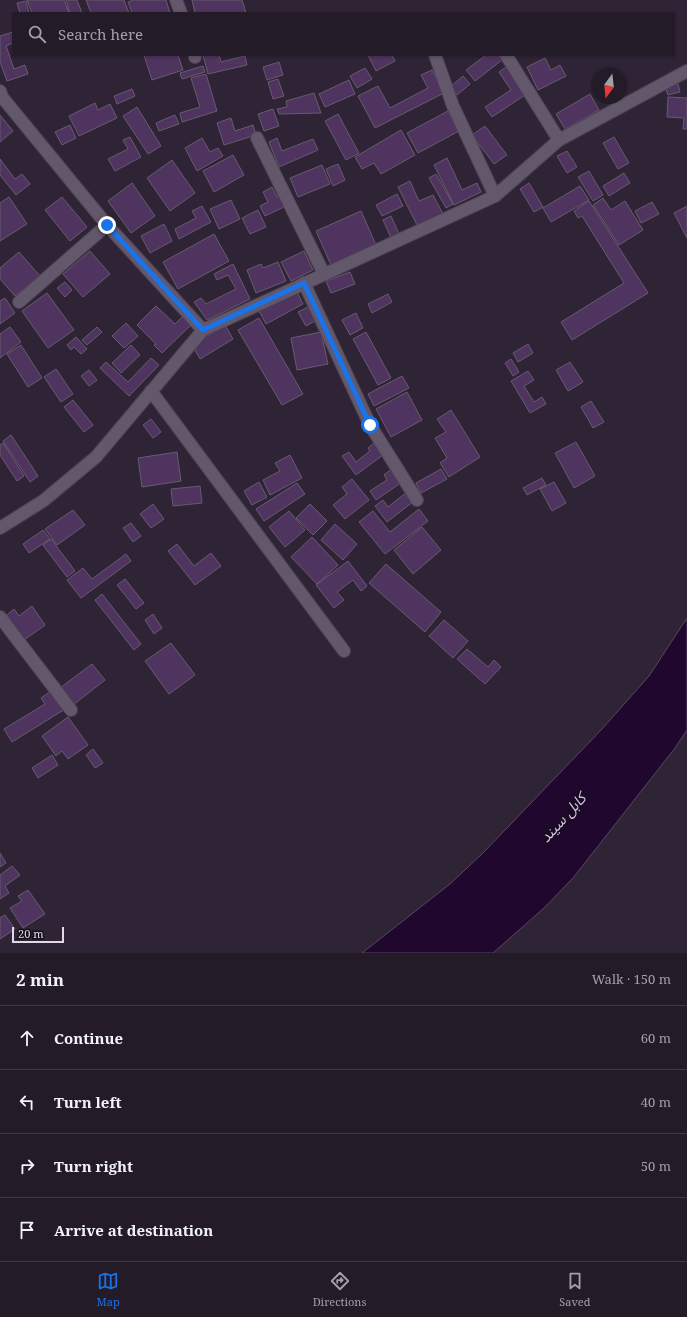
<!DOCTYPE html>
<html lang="en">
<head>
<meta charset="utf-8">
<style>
	body { margin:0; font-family:"Noto Serif","Noto Sans Arabic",serif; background:#2b2430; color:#f1f3f6 }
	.compass { position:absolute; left:591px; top:68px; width:36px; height:36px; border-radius:50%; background:#231b28; box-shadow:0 1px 3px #0004; rotate:195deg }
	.scale { position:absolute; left:12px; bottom:10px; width:52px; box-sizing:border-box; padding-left:4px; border:2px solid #e1dae6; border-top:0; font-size:11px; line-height:14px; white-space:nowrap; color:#e1dae6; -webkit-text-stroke:3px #151018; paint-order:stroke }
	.stop { position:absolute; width:12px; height:12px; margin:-9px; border:3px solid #1a73e8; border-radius:50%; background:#fff }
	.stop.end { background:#1a73e8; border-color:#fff; box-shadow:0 1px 4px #0008 }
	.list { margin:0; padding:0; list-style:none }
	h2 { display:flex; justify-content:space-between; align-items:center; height:52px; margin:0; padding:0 16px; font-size:17px }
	h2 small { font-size:13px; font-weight:400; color:#a3a1a8 }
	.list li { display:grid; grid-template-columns:26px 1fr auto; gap:12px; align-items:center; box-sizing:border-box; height:64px; padding:0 16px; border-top:1px solid #403945 }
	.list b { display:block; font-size:15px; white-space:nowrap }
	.list em { font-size:13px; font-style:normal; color:#a3a1a8 }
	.icon { flex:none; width:22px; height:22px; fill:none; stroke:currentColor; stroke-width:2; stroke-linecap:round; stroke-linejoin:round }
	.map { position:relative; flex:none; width:687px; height:953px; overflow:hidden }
	.search { position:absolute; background:#231b28; box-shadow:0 1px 3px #0004; left:12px; right:12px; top:12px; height:44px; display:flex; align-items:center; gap:10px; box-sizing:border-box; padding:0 14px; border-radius:0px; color:#a3a1a8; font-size:15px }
	.sheet { height:308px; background:#231b28 }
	nav { display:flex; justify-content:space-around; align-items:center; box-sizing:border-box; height:56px; border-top:1px solid #403945; background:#231b28; font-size:11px; color:#a3a1a8 }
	nav a { display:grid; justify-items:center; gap:2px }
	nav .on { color:#1a73e8 }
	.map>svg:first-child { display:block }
</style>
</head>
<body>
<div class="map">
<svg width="687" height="953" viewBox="0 0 687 953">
	<rect width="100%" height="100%" fill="#2f2436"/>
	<!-- water -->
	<polygon fill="#20072d" stroke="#5a4664" points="687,618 687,730 675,748 573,878 544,908 493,953 362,953 450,884 483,853 602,729 649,676"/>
	<!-- building -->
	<g fill="#4f345f" stroke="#675b6f">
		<polygon points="27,0 64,0 69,13 32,13"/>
		<polygon points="66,0 77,0 82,13 70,13"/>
		<polygon points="86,0 124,0 129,13 91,13"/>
		<polygon points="133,0 166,0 170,13 132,13 128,2"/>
		<polygon points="192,0 242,0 246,13 195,13"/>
		<polygon points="26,1 29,13 20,13 17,3"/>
		<polygon points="13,32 13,43 6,46 14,69 25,65 28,74 7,81 0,62 0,36"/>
		<polygon points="144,55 178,55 183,70 152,80"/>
		<polygon points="203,55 219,55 221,62 245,56 247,65 208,74"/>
		<polygon points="368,55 392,55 395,61 376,71"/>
		<polygon points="486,55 498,55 502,60 475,81 466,70"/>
		<polygon points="545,58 551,70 560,65 566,76 538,90 527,67"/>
		<polygon points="279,62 283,75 267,80 263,67"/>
		<polygon points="203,66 205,72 182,79 180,73"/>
		<polygon points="506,67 525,95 492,117 485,107 511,90 499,72"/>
		<polygon points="365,68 372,79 357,88 350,76"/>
		<polygon points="432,70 444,93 375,128 358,96 378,86 390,108 428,88 421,75"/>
		<polygon points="206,74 217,111 182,122 180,113 200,107 191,78"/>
		<polygon points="463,76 470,84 457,95 450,87"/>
		<polygon points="278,79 284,96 273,99 268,82"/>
		<polygon points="349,80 355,94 325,107 319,94"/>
		<polygon points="678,84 680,92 668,95 665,87"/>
		<polygon points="132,89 135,96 117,104 114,96"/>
		<polygon points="314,93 321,113 279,114 277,109 287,107 286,101"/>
		<polygon points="590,94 599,110 565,129 556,114"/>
		<polygon points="668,97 687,98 687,129 683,129 684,118 667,117"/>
		<polygon points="95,103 98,110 110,104 117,118 79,136 69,116"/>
		<polygon points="137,107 161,146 148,154 123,116"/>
		<polygon points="273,109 279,126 264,131 258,114"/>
		<polygon points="448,111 459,131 418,153 407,133"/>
		<polygon points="338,114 359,153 346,160 325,121"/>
		<polygon points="0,115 13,131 0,142"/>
		<polygon points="175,115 179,124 159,131 156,123"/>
		<polygon points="231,118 235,131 253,125 256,135 224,145 217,123"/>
		<polygon points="70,125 76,138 62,145 55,132"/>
		<polygon points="485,126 507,155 494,164 472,135"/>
		<polygon points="401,130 415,155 381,174 374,163 362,169 355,157"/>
		<polygon points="130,137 141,157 115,171 108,159 128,149 123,140"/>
		<polygon points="614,137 629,163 618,169 603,143"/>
		<polygon points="202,138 210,152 218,148 223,156 197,171 185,148"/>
		<polygon points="277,138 282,151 313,139 318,150 279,167 269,142"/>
		<polygon points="567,151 577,167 567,173 557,156"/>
		<polygon points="233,155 244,175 214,192 203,171"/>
		<polygon points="447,158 462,190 477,183 481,192 454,205 434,165"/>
		<polygon points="0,159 15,179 22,174 30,184 16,195 0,175"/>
		<polygon points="172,160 195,193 170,211 147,178"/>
		<polygon points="338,164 345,180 333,186 326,169"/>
		<polygon points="322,165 330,184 298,197 290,178"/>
		<polygon points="589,171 603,195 593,201 578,177"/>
		<polygon points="624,173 630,183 609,196 603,186"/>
		<polygon points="436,174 453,204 446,208 429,178"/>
		<polygon points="410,181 419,201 433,195 443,214 418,227 398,187"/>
		<polygon points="132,183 155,216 131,233 108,201"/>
		<polygon points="529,183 543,207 534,212 520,189"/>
		<polygon points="580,186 589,200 551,222 543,208"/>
		<polygon points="272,187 277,197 280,196 286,206 265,216 260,206 268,202 263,192"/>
		<polygon points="397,194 403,206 382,216 376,205"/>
		<polygon points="9,197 27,224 0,241 0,203"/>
		<polygon points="62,197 87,227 70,241 45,210"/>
		<polygon points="603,198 611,210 625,201 643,230 619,245 593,205"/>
		<polygon points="231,200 240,219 219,229 210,209"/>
		<polygon points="589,201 648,293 572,340 561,322 624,283 582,216 578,218 574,211"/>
		<polygon points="652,202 659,214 641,223 635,211"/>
		<polygon points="202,206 211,222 179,239 175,229 196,218 192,211"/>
		<polygon points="687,206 687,238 674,213"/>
		<polygon points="258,210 266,227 250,234 242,218"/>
		<polygon points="361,211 376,245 331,265 316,231"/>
		<polygon points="391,216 400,236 392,240 383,220"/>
		<polygon points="164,224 172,241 150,253 141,236"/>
		<polygon points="214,234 229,261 178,289 163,262"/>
		<polygon points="90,251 110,274 83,297 63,274"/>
		<polygon points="304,251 313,270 291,281 281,262"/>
		<polygon points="19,252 40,276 15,296 0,279 0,268"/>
		<polygon points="278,262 286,281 256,293 247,270 261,264 263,268"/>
		<polygon points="233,264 250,299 207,320 194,302 201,298 206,304 236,289 228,275 217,280 214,274"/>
		<polygon points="350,272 355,284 331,293 326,281"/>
		<polygon points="65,282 72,290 65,297 57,288"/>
		<polygon points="296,290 303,304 266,324 258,309"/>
		<polygon points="47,293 74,330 48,348 22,311"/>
		<polygon points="388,294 392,302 372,313 368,304"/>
		<polygon points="5,298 15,313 0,324 0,301"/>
		<polygon points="156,306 175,324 184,315 192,324 162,353 154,345 156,344 137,325"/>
		<polygon points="310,306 317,320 306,326 298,312"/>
		<polygon points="356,313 363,328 350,335 342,320"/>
		<polygon points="259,318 303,394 282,405 238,330"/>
		<polygon points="126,323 138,336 124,348 112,336"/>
		<polygon points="225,325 233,339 200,359 192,345"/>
		<polygon points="10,327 21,342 0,358 0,334"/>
		<polygon points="97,327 102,332 87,345 82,340"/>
		<polygon points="321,332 328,364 297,370 291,338"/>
		<polygon points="366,332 391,378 378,385 353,339"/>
		<polygon points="76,337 87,349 81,354 74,347 71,350 67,345"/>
		<polygon points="528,344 533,353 518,362 513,353"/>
		<polygon points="21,345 42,378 28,387 7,354"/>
		<polygon points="131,345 140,355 121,373 112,363"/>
		<polygon points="151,358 159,365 129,396 100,368 106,362 128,382"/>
		<polygon points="511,359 519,372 513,376 505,363"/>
		<polygon points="570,362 583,382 568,391 556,370"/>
		<polygon points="56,369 73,394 61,402 44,377"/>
		<polygon points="89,370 97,380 89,386 81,376"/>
		<polygon points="528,371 534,380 524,386 534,402 542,397 546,404 530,413 511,381"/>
		<polygon points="402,376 409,388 374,406 368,394"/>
		<polygon points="407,392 422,420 391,437 376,409"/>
		<polygon points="73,400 93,425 84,432 64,407"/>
		<polygon points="591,401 604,422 593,428 581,407"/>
		<polygon points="451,410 480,457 449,477 440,463 447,458 435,438 446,432 437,419"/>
		<polygon points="151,419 161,432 153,438 143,425"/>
		<polygon points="11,435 38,476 30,482 3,441"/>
		<polygon points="576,442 595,476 574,488 555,453"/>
		<polygon points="3,443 24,476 17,481 0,455 0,445"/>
		<polygon points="374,443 383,455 356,475 342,456 349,452 356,462 370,451 368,448"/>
		<polygon points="177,452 181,481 142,487 138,458"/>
		<polygon points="290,455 302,478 270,495 263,480 280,471 275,463"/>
		<polygon points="393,468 402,482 376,500 370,491 387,480 384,475"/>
		<polygon points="441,469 447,479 421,493 416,483"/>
		<polygon points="542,478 546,485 527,495 523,488"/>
		<polygon points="352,479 369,500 345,519 333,505 347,494 342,487"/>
		<polygon points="259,482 267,497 252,505 244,491"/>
		<polygon points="554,482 566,503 552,511 540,489"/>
		<polygon points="297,483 305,494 264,521 256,509"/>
		<polygon points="200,486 202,503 173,506 171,489"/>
		<polygon points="407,492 414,501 387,522 375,506 383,500 388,507"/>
		<polygon points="153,504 164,519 151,528 140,514"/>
		<polygon points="310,504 327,521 313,535 296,518"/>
		<polygon points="419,509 428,521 385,554 359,522 373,511 390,532"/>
		<polygon points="73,510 85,525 57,545 45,529"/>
		<polygon points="289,511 305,530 285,547 269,527"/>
		<polygon points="131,523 141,536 133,542 123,528"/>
		<polygon points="335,524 357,544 343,560 321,540"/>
		<polygon points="422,527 441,550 413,574 394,550"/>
		<polygon points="43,530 50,539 29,553 23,544"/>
		<polygon points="312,537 338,565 317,584 291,557"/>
		<polygon points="51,539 75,571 67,577 43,545"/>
		<polygon points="177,544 194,566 211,553 221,566 195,585 168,551"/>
		<polygon points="126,554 131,561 81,598 67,580 83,568 92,579"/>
		<polygon points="348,561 367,586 361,591 353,580 337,592 344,600 334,608 316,585"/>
		<polygon points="386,564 441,612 425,632 369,583"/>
		<polygon points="125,579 144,603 136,609 117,585"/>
		<polygon points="102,594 141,644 134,650 95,600"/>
		<polygon points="32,606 45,625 24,640 7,615 14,609 19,616"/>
		<polygon points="153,614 162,628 154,634 145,620"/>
		<polygon points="444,620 468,641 453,658 429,636"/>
		<polygon points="171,643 195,675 169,694 145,661"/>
		<polygon points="467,649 488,667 494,660 501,667 485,684 457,659"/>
		<polygon points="92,664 105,680 73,705 60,688"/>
		<polygon points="53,690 65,709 12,742 4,729 45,704 41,698"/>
		<polygon points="68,717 88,745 68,759 62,751 56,756 42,736"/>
		<polygon points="93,749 103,763 95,768 86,755"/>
		<polygon points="52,755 58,765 38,778 32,768"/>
		<polygon points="0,853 6,863 0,867"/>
		<polygon points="12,866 20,875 5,886 9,893 0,899 0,875"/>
		<polygon points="28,890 45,914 23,928 10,908 22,901 18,896"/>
		<polygon points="5,915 15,929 0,939 0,918"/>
	</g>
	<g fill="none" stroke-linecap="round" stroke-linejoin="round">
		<defs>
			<g id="street">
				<polyline points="176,0 181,13"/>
				<polyline points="195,55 195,57"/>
				<polyline points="435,55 453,106 495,196"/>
				<polyline points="506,55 559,140"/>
				<polyline points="0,91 2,97 107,225 203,330"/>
				<polyline points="257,138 324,274"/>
				<polyline points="304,283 370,425 417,500"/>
				<polyline points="19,302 107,225"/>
				<polyline points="151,391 344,651"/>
				<polyline points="0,528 43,501 96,457 203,330 495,196 559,140 687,71"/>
				<polyline points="0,617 71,710"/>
			</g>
		</defs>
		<!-- street casing -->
		<use href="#street" stroke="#4c4252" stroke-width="14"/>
		<!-- street -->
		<use href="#street" stroke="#63576b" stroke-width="12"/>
	</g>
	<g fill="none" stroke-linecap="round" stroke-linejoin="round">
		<!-- route -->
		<polyline stroke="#1a73e8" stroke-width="5" points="107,225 203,330 304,283 370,425"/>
	</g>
	<g text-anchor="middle" stroke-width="3.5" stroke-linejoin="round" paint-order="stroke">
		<!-- water labels -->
		<g font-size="15" font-style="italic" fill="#e2b7fe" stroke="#151018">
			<text transform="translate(563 818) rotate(-48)" y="5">کابل سيند</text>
		</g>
	</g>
</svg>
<svg class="compass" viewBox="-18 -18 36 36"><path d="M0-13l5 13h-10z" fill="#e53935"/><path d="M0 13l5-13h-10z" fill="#a3a1a8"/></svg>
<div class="scale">20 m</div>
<div class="stop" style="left:370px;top:425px"></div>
<div class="stop end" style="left:107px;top:225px"></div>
<div class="search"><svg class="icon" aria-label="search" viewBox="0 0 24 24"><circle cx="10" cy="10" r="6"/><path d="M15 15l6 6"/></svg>Search here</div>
</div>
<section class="sheet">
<h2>2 min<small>Walk · 150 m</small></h2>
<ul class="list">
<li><svg class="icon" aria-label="ahead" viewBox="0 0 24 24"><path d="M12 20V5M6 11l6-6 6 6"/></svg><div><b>Continue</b></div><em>60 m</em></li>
<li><svg class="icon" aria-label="left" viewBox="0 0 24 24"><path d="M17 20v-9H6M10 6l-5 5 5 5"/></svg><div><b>Turn left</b></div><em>40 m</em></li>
<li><svg class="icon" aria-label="right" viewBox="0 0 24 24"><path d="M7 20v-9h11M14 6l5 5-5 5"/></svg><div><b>Turn right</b></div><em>50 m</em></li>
<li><svg class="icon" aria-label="arrive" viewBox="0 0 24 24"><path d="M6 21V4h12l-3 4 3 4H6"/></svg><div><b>Arrive at destination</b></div></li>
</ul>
</section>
<nav>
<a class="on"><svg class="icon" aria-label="map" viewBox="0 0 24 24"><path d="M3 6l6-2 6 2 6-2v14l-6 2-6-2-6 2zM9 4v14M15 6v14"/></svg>Map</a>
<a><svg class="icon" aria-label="directions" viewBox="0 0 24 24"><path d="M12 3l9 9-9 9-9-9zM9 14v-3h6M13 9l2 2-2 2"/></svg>Directions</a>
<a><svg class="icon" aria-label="saved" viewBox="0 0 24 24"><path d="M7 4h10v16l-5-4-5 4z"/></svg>Saved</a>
</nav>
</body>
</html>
